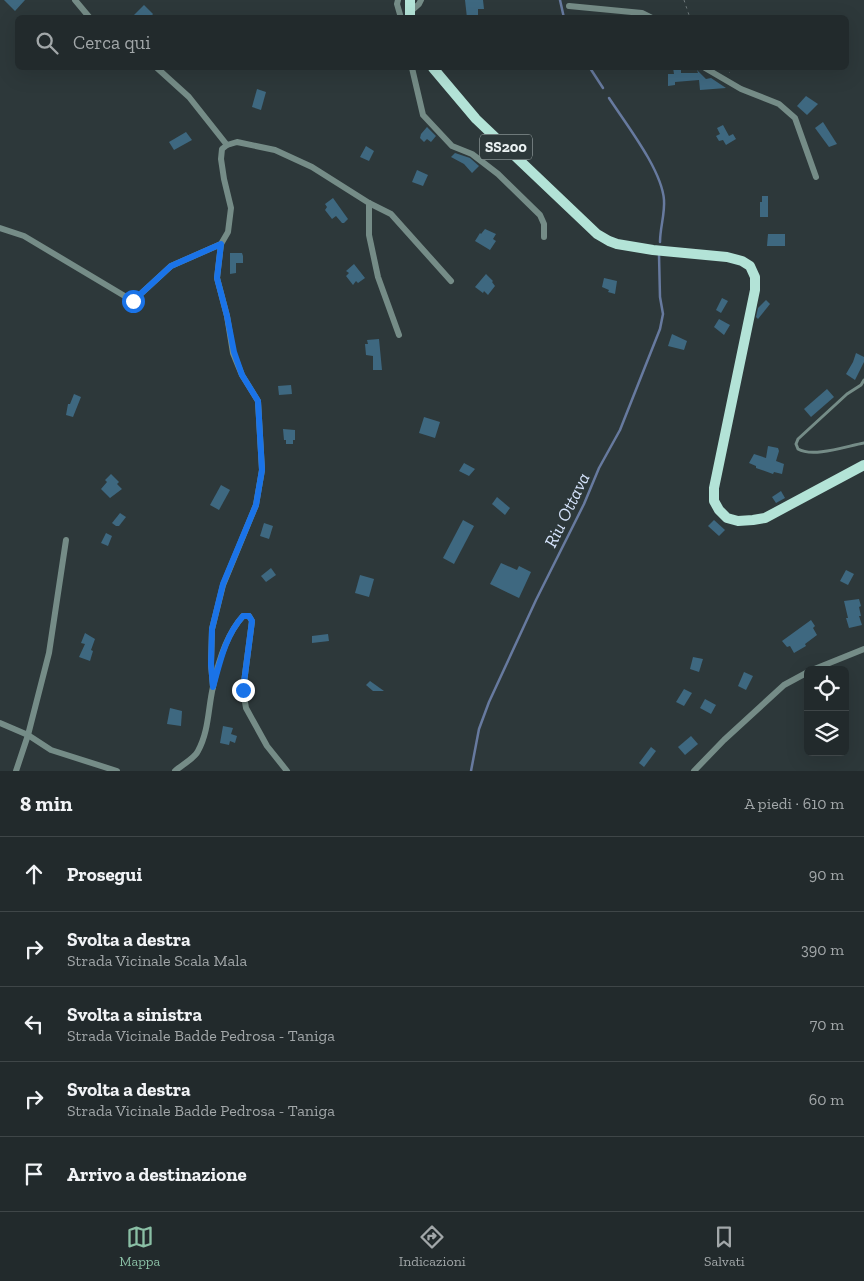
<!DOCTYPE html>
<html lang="it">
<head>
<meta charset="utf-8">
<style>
	body { margin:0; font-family:"Zilla Slab",serif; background:#2e3638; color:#f1f3f6 }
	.controls { position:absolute; right:15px; bottom:15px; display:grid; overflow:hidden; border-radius:8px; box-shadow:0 5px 20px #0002 }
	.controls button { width:45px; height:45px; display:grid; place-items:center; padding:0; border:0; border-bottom:1px solid #3f4648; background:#222a2c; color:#f1f3f6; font:25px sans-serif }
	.stop { position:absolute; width:15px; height:15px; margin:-11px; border:4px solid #1a73e8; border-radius:50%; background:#fff }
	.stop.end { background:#1a73e8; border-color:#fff; box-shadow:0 1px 5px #0008 }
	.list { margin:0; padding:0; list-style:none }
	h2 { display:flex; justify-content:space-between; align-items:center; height:65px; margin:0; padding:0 20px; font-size:21px }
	h2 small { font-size:16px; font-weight:400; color:#a2a7a9 }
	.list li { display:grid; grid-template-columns:32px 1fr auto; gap:15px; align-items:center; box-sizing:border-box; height:75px; padding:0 20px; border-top:1px solid #3f4648 }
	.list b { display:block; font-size:19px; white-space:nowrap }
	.list p { margin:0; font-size:16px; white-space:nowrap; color:#a2a7a9 }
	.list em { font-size:16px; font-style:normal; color:#a2a7a9 }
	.icon { flex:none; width:28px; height:28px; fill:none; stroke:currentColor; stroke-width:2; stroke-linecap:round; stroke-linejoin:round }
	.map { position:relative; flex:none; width:864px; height:771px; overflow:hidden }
	.search { position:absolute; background:#222a2c; box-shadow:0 5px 20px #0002; left:15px; right:15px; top:15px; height:55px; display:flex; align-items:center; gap:12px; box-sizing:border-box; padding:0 18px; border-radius:8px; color:#a2a7a9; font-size:19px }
	.sheet { height:440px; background:#222a2c }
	nav { display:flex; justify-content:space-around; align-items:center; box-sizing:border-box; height:70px; border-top:1px solid #3f4648; background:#222a2c; font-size:14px; color:#a2a7a9 }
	nav a { display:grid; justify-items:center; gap:2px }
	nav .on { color:#8abfa5 }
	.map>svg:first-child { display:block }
</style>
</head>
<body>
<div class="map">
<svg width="864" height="771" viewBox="0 0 864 771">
	<rect width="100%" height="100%" fill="#2d383a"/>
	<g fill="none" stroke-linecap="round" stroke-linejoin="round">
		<!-- stream -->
		<g stroke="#677a9f" stroke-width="2.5">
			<polyline points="560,0 564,18"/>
			<polyline points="590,68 603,88"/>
			<path d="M 609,98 C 626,124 662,170 664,200 C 665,214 660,228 660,242"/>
			<polyline points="471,771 479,729 489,702 536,600 584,504 599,468 620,430 660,329 663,314 660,297 659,255"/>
		</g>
	</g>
	<!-- building -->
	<g fill="#3e6880">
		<polygon points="4,0 25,0 15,11"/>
		<polygon points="465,0 483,0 484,9 478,9 478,18 467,18"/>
		<polygon points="144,5 153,14 150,18 131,18"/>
		<polygon points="673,68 681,68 681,73 698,73 697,70 706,79 711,78 726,88 700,90 699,80 675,82 675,85 668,86 668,74 674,74"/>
		<polygon points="257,89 266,92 261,110 252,107"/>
		<polygon points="806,96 818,104 807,115 797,106"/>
		<polygon points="823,122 837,144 829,147 815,128"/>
		<polygon points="723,125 729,136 733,134 736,139 726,145 723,140 719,141 716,136 720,134 717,128"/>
		<polygon points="427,127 436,136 431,142 427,139 424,142 420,138 421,134"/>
		<polygon points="186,132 192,140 174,150 169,142"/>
		<polygon points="366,146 374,151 369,161 360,157"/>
		<polygon points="455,153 470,158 479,166 472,173 464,164 451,157"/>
		<polygon points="417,170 428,175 423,186 412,182"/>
		<polygon points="762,196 768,196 768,217 760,217 760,202 762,202"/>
		<polygon points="333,198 348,219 344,223 342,223 336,216 332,219 325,210 327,207 325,204"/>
		<polygon points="485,229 496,234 493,239 496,241 490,250 475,241 480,233 481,234"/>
		<polygon points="768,234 785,234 785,246 767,246"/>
		<polygon points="230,253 242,253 243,256 243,263 236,263 236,273 230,274"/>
		<polygon points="354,264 365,278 358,283 356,281 353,285 346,276 349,273 346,271"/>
		<polygon points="486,274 493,281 492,282 495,286 488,295 484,291 483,293 475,287"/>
		<polygon points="604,278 617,281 615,294 608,292 609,290 602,287"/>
		<polygon points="722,298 728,301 721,313 716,310"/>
		<polygon points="766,300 770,304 758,319 756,317 758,308"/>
		<polygon points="719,319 730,325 724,335 714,327"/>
		<polygon points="672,334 687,341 684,350 668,346"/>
		<polygon points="379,339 382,370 373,370 373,356 366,355 365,344 368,344 367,340"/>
		<polygon points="856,353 864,357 864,362 855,380 846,374 853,362"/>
		<polygon points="291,385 292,394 279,395 278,386"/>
		<polygon points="827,389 834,397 811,417 804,409"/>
		<polygon points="74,394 81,397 73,417 66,415 68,404 70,404"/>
		<polygon points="424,417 440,422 435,438 419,433"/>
		<polygon points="283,429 295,430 295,440 293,440 293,444 286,444 286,440 284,440"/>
		<polygon points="768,446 778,448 779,451 776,461 784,464 782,474 774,472 773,474 756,468 756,466 749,463 754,454 766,458"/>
		<polygon points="464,463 475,469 469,476 459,471"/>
		<polygon points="111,474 119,482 117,484 122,489 110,498 101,489 107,482 105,480"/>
		<polygon points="221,485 230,490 219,510 210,505"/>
		<polygon points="781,491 785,498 776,503 772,497"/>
		<polygon points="497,497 510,508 505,515 492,504"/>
		<polygon points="120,513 126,517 119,526 116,526 112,523"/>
		<polygon points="463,520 474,526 454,564 443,558"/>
		<polygon points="714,520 725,530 719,536 708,526"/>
		<polygon points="264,523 273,526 269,539 260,536"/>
		<polygon points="106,533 112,536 108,546 101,543"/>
		<polygon points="501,563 517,570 519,566 531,572 519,598 490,584"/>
		<polygon points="271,568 276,575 266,582 261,576"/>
		<polygon points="846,570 854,574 848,585 840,581"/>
		<polygon points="360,575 374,579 369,597 355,593"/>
		<polygon points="859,599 861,606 859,607 861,616 859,616 862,625 849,628 846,618 848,618 844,601"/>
		<polygon points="811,620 815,626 813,628 817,635 805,644 806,646 794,653 790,646 787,647 782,641"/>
		<polygon points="85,633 95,639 91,650 93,651 90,661 79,657 85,644 81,643"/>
		<polygon points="328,634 329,641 312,643 312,636"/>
		<polygon points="693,657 703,659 699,672 690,669"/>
		<polygon points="744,672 753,676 746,690 738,686"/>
		<polygon points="370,681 384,691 373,691 366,685"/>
		<polygon points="684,689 692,693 684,706 676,702"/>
		<polygon points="705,699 716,705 711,714 700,708"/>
		<polygon points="170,708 182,711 181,726 167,724"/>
		<polygon points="223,726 233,728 231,734 237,736 235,743 230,741 229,745 220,743"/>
		<polygon points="691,736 698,744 685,755 678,747"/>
		<polygon points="651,747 656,751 644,767 639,763"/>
	</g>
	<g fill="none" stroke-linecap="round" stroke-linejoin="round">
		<!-- path -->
		<g stroke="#6d7779" stroke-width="1" stroke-dasharray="2.5 4" stroke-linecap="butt">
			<polyline points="684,0 690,18"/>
			<polyline points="725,68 730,73"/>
		</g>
		<!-- lane -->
		<path stroke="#758c87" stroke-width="3" d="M 864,380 L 861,385 L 847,394 L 798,439 L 796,444 L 798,449 C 813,458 847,446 864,443"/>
		<!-- street -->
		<g stroke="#758c87" stroke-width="6">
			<polyline points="75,0 90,18"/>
			<polyline points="398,0 397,4 401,18"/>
			<polyline points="569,6 642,13 652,18"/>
			<polyline points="410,12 419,4 421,0"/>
			<polyline points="157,68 189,97 227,145"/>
			<polyline points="412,68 423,115 452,146 472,154 498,174 540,215 544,224 544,237"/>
			<polyline points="705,68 741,89 779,104 795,118 816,177"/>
			<polyline points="369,203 369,235 378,277 399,335"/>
			<polyline points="0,228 24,236 133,301 171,266 221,244"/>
			<polyline points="812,670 864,649"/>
			<polyline points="213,687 211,664 212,629 223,585 256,505 262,470 258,401 242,375 233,353 227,316 217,278 221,244 228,232 231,208 224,179 221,159 222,149 227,145 237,142 275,150 312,167 369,203 391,214 451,281"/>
			<polyline points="0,723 28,735 51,750 117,771"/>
			<polyline points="16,771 28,735 49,653 66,540"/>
			<path d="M 175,771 C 182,765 195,758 198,751 C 209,731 208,708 213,687 C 218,662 226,635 243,616 L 249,616 L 252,621 L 243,690 L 246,708 L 267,746 L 287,771"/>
			<polyline points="694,771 724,740 784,685 808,672"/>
		</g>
		<!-- primary -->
		<g stroke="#b3e3d7" stroke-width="10">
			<polyline points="410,0 410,18"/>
			<polyline points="433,68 476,119 597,234 609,241 617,244 653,250 727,257 742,261 750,266 755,277 755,290 714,488 714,501 719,510 727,518 738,521 753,520 765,518 864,465"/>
		</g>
	</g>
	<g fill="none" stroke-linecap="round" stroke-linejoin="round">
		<!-- route -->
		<path stroke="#1a73e8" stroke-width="6" d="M 133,301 L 171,266 L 221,244 L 217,278 L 227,316 L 234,352 L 242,375 L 258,401 L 262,470 L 256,505 L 223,584 L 212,629 L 211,664 L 213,687 C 220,662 225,636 243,616 L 249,616 L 252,621 L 243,690"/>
	</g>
	<g text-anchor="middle" stroke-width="4.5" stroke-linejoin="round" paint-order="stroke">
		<!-- shield labels -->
		<rect fill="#2d383a" stroke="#b1babb" stroke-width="1" x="480" y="134.5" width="52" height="25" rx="4"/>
		<g font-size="15" font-weight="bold" fill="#eaf1f2">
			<text x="506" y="152">SS200</text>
		</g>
		<!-- water labels -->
		<g font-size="18" font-style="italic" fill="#d6e4fc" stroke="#2d383a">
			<text transform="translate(567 510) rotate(-64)" y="6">Riu Ottava</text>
		</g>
	</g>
</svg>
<div class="controls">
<button><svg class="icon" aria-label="locate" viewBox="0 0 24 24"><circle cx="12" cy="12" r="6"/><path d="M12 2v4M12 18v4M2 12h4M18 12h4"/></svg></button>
<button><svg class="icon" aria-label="layers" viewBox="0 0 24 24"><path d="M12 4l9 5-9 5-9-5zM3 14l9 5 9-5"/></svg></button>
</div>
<div class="stop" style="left:133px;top:301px"></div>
<div class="stop end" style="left:243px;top:690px"></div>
<div class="search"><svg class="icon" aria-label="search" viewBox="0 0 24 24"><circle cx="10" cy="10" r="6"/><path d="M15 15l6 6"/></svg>Cerca qui</div>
</div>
<section class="sheet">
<h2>8 min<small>A piedi · 610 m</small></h2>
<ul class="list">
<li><svg class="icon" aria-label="ahead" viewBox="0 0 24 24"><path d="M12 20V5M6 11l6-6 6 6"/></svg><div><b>Prosegui</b></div><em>90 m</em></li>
<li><svg class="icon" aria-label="right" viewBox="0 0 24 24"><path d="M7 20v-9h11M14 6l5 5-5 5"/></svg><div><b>Svolta a destra</b><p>Strada Vicinale Scala Mala</p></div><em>390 m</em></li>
<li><svg class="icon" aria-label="left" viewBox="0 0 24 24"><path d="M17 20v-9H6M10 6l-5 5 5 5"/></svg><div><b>Svolta a sinistra</b><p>Strada Vicinale Badde Pedrosa - Taniga</p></div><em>70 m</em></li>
<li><svg class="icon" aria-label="right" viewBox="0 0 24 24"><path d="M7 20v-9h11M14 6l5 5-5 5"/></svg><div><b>Svolta a destra</b><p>Strada Vicinale Badde Pedrosa - Taniga</p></div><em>60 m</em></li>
<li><svg class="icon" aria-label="arrive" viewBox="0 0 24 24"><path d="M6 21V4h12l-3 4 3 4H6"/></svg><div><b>Arrivo a destinazione</b></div></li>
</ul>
</section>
<nav>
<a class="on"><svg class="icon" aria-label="map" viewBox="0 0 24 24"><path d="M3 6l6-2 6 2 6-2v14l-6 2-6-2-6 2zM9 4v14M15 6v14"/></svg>Mappa</a>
<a><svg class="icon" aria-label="directions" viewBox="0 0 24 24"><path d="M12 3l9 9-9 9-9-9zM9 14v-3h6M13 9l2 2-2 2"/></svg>Indicazioni</a>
<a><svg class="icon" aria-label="saved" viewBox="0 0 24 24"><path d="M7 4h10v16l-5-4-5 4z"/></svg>Salvati</a>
</nav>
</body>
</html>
